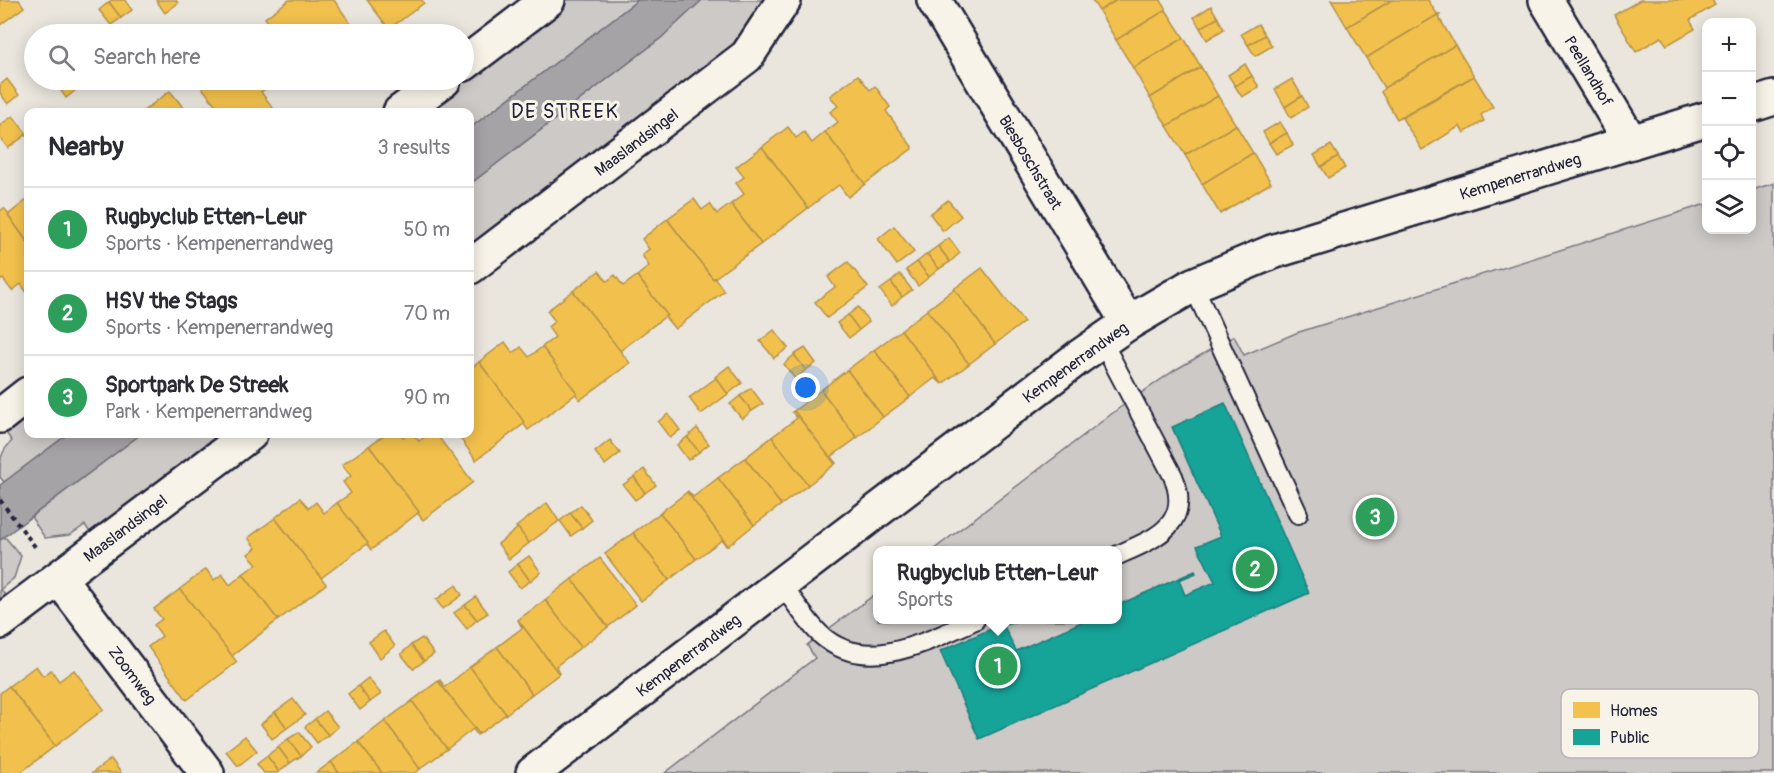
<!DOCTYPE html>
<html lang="en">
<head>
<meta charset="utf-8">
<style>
	body { margin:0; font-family:Pangolin,sans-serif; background:#f2f2f3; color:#2b2b33 }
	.controls { position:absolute; right:18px; top:18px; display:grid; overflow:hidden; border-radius:12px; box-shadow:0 3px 15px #0003 }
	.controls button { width:54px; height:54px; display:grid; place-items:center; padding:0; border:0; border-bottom:2px solid #e1e1e2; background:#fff; color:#2b2b33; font:30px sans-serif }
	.you { position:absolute; left:806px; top:388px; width:21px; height:21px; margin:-15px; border:4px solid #fff; border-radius:50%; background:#1a73e8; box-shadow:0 0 0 9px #1a73e833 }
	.badge { display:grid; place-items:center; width:39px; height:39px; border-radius:50%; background:#c8321e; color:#fff; font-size:20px; font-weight:700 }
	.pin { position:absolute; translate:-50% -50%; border:3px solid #fff; box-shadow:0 2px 6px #0006 }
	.popup { position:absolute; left:873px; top:546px; width:249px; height:78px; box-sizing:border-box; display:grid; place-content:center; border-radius:12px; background:#fff; filter:drop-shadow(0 2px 4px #0005); font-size:20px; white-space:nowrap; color:#7c7c81 }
	.popup b { font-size:22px; color:#2b2b33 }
	.popup::after { content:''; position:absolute; left:50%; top:100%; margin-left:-12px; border:12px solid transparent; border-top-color:#fff }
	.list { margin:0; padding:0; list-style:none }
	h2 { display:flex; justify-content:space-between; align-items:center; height:78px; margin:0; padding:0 24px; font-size:26px }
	h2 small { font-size:20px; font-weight:400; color:#7c7c81 }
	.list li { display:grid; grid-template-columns:39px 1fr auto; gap:18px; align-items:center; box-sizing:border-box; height:84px; padding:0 24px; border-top:2px solid #e1e1e2 }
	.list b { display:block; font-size:22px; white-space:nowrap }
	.list p { margin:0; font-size:20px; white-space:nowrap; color:#7c7c81 }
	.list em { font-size:20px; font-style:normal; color:#7c7c81 }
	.icon { flex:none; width:33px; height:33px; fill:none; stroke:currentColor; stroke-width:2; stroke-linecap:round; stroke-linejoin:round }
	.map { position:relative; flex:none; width:1774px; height:773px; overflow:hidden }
	.search { position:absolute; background:#fff; box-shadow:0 3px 15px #0003; left:24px; top:24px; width:450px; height:66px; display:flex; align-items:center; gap:15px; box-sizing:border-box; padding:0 21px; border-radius:33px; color:#7c7c81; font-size:22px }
	.panel { position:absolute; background:#fff; box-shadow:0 3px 15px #0003; left:24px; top:108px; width:450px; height:330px; border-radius:12px }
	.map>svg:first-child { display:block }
</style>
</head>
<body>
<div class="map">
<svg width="1774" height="773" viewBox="0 0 1774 773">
	<rect width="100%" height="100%" fill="#eae6de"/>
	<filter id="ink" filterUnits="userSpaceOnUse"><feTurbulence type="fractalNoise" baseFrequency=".0167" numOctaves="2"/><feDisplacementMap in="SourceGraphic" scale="12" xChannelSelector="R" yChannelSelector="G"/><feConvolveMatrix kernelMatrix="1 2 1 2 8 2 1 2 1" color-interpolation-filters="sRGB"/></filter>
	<g filter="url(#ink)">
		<!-- green -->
		<g fill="#cdc9c6" stroke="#787680" stroke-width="1.5">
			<polygon points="567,0 638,0 470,128 470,112 419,112"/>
			<polygon points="702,0 770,0 743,42 470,252 470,184 661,38"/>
			<polygon points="1774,183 1774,773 665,773 815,658 807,645 878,592 878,620 1118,620 1118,550 933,550 1118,409 1175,370 1234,336 1244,355 1296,333 1706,204 1706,230 1752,230 1752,190"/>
			<path d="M 28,409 L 28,434 L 68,434 L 4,482 L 0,477 C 0,460 0,452 12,441 L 3,429 Z"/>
			<polygon points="141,434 230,434 93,537 85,525 70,535 45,538 31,517"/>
			<polygon points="5,537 21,556 14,578 1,589 9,601 0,608 0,540"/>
		</g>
		<!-- water -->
		<g fill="#a6a3a6" stroke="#716f7b" stroke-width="1.5">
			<polygon points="638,0 702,0 661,38 470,184 470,128"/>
			<polygon points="68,434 141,434 0,540 0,485"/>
		</g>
		<!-- homes -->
		<g fill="#f2c14e" stroke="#b49148" stroke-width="1.5">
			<polygon points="0,0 19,0 24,7 0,25"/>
			<polygon points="112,0 125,0 132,10 121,18 109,2"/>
			<polygon points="156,0 176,0 178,3 165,13"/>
			<polygon points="289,0 334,0 351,24 337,34 277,34 265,18"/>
			<polygon points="367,0 422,0 424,3 389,29"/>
			<polygon points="1092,0 1117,0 1099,11"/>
			<polygon points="1117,0 1161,0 1166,10 1116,40 1099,11"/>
			<polygon points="1331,0 1392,0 1347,27"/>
			<polygon points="1392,0 1428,0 1437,14 1439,14 1366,58 1347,27"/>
			<polygon points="1640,0 1712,0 1715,5 1690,20 1695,29 1667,45 1661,37 1636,52 1614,15"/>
			<polygon points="109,2 121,18 111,25 99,10"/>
			<polygon points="1211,6 1218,18 1200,28 1194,17"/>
			<polygon points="1166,10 1184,38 1133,68 1116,40"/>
			<polygon points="1439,14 1440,15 1438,16 1455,45 1384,88 1366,58"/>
			<polygon points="1218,18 1224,29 1207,40 1200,28"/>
			<polygon points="1258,24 1265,35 1248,45 1241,34"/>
			<polygon points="1265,35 1272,46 1255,56 1248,45"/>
			<polygon points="1184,38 1201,67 1150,98 1133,68"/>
			<polygon points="1455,45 1474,76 1397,119 1381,92 1384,88"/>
			<polygon points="1245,64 1252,76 1235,86 1228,75"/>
			<polygon points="1201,67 1218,96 1167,126 1150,98"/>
			<polygon points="858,75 870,90 875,86 890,107 886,111 913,148 865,184 825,132 838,122 830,112 838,106 830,96"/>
			<polygon points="1252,76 1259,87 1242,97 1235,86"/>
			<polygon points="1474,76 1493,107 1481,115 1484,121 1464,133 1460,126 1422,150 1402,118"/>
			<polygon points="7,79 19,95 8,104 0,93 0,85"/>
			<polygon points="1292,79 1302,96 1285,107 1275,89"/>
			<polygon points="56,80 84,80 86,82 66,98 54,81"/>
			<polygon points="196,80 278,80 261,92 276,112 221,112"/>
			<polygon points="170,91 187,112 142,112"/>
			<polygon points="1218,96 1236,125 1185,155 1167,126"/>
			<polygon points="1302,96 1308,107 1291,118 1285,107"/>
			<polygon points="13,116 27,134 8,148 0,138 0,125"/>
			<polygon points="1280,122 1287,133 1269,143 1263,132"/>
			<polygon points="1236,125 1253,153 1202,184 1185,155"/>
			<polygon points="788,127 796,138 804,132 812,143 825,132 865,184 848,197 839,185 808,208 762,147"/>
			<polygon points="1287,133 1293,145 1276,154 1269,143"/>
			<polygon points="1331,145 1338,156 1321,167 1314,155"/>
			<polygon points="762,147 808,208 761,244 731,204 744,194 736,183 744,177 736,167"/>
			<polygon points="1253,153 1271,183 1220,214 1202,184"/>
			<polygon points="1338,156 1345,168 1328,178 1321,167"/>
			<polygon points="28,199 28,243 8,215"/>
			<polygon points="694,199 702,210 710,204 717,214 731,204 761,244 713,279 667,219"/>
			<polygon points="948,200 961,216 943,231 930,214"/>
			<polygon points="4,208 9,214 8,215 28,243 28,294 21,284 12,291 3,279 0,281 0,211"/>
			<polygon points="667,219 713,279 715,278 724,291 675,329 665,317 667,315 637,276 649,266 642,255 649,249 642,239"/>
			<polygon points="894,226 914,252 897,265 878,239"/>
			<polygon points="949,238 960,253 950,262 938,246"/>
			<polygon points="938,246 950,262 939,269 927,254"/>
			<polygon points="927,254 939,269 929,277 917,262"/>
			<polygon points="848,262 868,287 827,318 815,302 835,287 828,277"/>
			<polygon points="917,262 929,277 918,286 906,270"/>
			<polygon points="982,268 1024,322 995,344 954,289"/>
			<polygon points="599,271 607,281 615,275 623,286 637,276 667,315 620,351 573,291"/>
			<polygon points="900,274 912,290 902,297 891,282"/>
			<polygon points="891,282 902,297 892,306 880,290"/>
			<polygon points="954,289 995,344 969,364 927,310"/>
			<polygon points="573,291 630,363 580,400 542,347 555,337 548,327 555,321 547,311"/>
			<polygon points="858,307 869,322 859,330 848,315"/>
			<polygon points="927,310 969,364 942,384 901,330"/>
			<polygon points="848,315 859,330 849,338 837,323"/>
			<polygon points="774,330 788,348 774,358 760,341"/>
			<polygon points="901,330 942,384 935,378 910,397 874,350"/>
			<polygon points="505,342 513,353 521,347 529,357 542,347 577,393 528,430 479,362"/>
			<polygon points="805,348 816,363 806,370 794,355"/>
			<polygon points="874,350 910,397 883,417 847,370"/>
			<polygon points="794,355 806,370 795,379 784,364"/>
			<polygon points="479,362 525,423 476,460 457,434 470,434 470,369"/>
			<polygon points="729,366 742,383 728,394 715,377"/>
			<polygon points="847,370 883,417 857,438 821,390"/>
			<polygon points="716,378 728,394 701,414 689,398"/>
			<polygon points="751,388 763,404 752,411 740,396"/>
			<polygon points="821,390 857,438 831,457 836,463 835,464 794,411"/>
			<polygon points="740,396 752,411 742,419 730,404"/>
			<polygon points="794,411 835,464 808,485 772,437 797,418 792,412"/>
			<polygon points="668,414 680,430 670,438 658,422"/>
			<polygon points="697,428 709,444 699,452 687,437"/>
			<polygon points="385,434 400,434 403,437 407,434 413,434 419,441 429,434 436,434 473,482 423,520 418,514 419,512 369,446"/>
			<polygon points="687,437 699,452 688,460 677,445"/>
			<polygon points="772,437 808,485 781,505 745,458"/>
			<polygon points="610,440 620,453 605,465 595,452"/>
			<polygon points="369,446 419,512 371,550 337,503 351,493 343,482 351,476 342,465"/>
			<polygon points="745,458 781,505 754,525 718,478"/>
			<polygon points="644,469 656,485 645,493 634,477"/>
			<polygon points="634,477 645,493 635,500 623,485"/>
			<polygon points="718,478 754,525 728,546 687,492 688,491 693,497"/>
			<polygon points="687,492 728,546 726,546 722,540 696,559 660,513"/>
			<polygon points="300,498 309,508 316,502 324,513 337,503 368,543 321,578 275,518"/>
			<polygon points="547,503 559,521 529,543 516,527"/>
			<polygon points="581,505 592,520 582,528 570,513"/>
			<polygon points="570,513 582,528 571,536 560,521"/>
			<polygon points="660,513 696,559 669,580 633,533"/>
			<polygon points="275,518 326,584 278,620 243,574 257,564 248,554 256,548 248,538"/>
			<polygon points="518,528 529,543 509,559 498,544"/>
			<polygon points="633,533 669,580 641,601 605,554"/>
			<polygon points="529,556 541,572 530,581 518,564"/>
			<polygon points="600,558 636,605 608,627 572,579"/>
			<polygon points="518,564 530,581 520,588 508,572"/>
			<polygon points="206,569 214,580 222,574 230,585 243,574 278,620 232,656 180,589"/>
			<polygon points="572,579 608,627 581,647 545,600"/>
			<polygon points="456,585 462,595 443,609 436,600"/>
			<polygon points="180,589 237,662 187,700 148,647 162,636 154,625 162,619 154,609"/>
			<polygon points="476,597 488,613 477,620 465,605"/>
			<polygon points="545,600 581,647 556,666 560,673 559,674 518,620"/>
			<polygon points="465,605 477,620 467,629 454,613"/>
			<polygon points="518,620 559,674 532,694 497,647 522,628"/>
			<polygon points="384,631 395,646 380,658 369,642"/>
			<polygon points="422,638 434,654 424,661 411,645"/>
			<polygon points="411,645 424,661 413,669 401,654"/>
			<polygon points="497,647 532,694 506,714 470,667"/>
			<polygon points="36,666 43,676 51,670 59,681 74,670 104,709 55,746 9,686"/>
			<polygon points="470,667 506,714 479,734 438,681 440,680 445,687"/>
			<polygon points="368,678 381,694 370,702 358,686"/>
			<polygon points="438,681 479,734 477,735 473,729 447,749 412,701"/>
			<polygon points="9,686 55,746 20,773 2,773 0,771 0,693"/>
			<polygon points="358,686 370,702 360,710 348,694"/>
			<polygon points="293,699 305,715 287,728 275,712"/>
			<polygon points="412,701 447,749 420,769 385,721"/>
			<polygon points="325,711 338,727 328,735 315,719"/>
			<polygon points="275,712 287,728 272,739 261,724"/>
			<polygon points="315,719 328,735 317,743 305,727"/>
			<polygon points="385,721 420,769 415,773 382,773 358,742"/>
			<polygon points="299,732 311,747 301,756 288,739"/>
			<polygon points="245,736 257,751 238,766 226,751"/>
			<polygon points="288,739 301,756 290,763 278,747"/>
			<polygon points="358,742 382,773 339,773 331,762"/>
			<polygon points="278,747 290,763 279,772 267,756"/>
			<polygon points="267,756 279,772 277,773 264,773 257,764"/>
			<polygon points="111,759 121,773 92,773"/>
			<polygon points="331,762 339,773 316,773"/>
		</g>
		<!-- public -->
		<polygon fill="#17a398" stroke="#1a7c7c" stroke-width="1.5" points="1225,403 1309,593 979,739 940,651 1012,620 1018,620 1004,626 1016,651 1086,620 1118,620 1118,605 1195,571 1196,573 1179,580 1185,595 1215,582 1197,546 1221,536 1172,427"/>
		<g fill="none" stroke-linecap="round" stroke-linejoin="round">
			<defs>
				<g id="service">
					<polyline points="1193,285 1298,514"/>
					<path d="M 1102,341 L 1173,476 C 1193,525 1154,539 1118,555"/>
					<path d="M 781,584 C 794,600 806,621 821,635 C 866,676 930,640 975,620"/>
				</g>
				<g id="minor">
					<polyline points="934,0 1128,323"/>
					<polyline points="1546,0 1631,142"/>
					<polyline points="464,64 548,0"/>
					<polyline points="1752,105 1774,98"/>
					<polyline points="400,112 444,80"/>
					<polyline points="470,267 747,56 784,0"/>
					<polyline points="0,416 28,394"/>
					<polyline points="59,578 207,773"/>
					<polyline points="0,622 250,434"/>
					<polyline points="533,773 1079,357 1128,323 1193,285 1272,252 1706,119"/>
				</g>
			</defs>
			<!-- service casing -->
			<use href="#service" stroke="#22223b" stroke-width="22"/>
			<!-- minor casing -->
			<use href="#minor" stroke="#22223b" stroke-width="38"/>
			<!-- path -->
			<polyline stroke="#22223b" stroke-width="4" stroke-dasharray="4.5 4.5" stroke-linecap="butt" points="0,500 36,548"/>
			<!-- service -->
			<use href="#service" stroke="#f7f3e8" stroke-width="18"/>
			<!-- minor -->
			<use href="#minor" stroke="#f7f3e8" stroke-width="33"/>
		</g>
	</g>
	<g text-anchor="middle" stroke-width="6" stroke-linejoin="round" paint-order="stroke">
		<!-- street labels -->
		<g font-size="16" fill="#22223b" stroke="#f7f3e8">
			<text transform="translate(1589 71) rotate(59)" y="6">Peellandhof</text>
			<text transform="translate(636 142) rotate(-37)" y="6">Maaslandsingel</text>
			<text transform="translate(1031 162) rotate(59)" y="6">Biesboschstraat</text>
			<text transform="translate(1520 176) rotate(-17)" y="6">Kempenerrandweg</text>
			<text transform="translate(1075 362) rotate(-36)" y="6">Kempenerrandweg</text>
			<text transform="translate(125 528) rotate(-37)" y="6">Maaslandsingel</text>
			<text transform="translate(688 655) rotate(-37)" y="6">Kempenerrandweg</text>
			<text transform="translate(133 675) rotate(53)" y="6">Zoomweg</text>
		</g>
		<!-- quarter labels -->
		<g font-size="20" letter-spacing="1.5" fill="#22223b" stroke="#f7f3e8">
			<text x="565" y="118">DE STREEK</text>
		</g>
	</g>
	<!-- legend -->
	<rect x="1561" y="689" width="198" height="69" rx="9" fill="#f7f3e8" stroke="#b7b4b4" stroke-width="1.5"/>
	<rect x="1573" y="702" width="27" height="16" fill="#f2c14e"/>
	<rect x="1573" y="729" width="27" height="16" fill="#17a398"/>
	<g font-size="16" fill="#22223b">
		<text x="1610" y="716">Homes</text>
		<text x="1610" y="743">Public</text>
	</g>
</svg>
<div class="controls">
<button>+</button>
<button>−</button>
<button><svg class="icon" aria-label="locate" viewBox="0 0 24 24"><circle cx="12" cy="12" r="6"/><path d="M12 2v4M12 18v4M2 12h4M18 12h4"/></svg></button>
<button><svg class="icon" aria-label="layers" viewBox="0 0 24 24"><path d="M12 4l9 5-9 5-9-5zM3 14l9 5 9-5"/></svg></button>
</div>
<div class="you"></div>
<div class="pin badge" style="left:998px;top:666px;background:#2e9e5b">1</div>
<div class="popup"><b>Rugbyclub Etten-Leur</b>Sports</div>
<div class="pin badge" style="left:1255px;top:569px;background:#2e9e5b">2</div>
<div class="pin badge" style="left:1375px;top:517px;background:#2e9e5b">3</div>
<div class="search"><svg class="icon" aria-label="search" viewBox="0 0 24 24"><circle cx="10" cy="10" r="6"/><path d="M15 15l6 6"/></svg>Search here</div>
<section class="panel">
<h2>Nearby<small>3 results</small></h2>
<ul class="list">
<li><span class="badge" style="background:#2e9e5b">1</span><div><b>Rugbyclub Etten-Leur</b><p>Sports · Kempenerrandweg</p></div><em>50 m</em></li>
<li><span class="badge" style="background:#2e9e5b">2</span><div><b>HSV the Stags</b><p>Sports · Kempenerrandweg</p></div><em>70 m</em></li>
<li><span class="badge" style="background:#2e9e5b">3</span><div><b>Sportpark De Streek</b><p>Park · Kempenerrandweg</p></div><em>90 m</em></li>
</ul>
</section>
</div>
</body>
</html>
